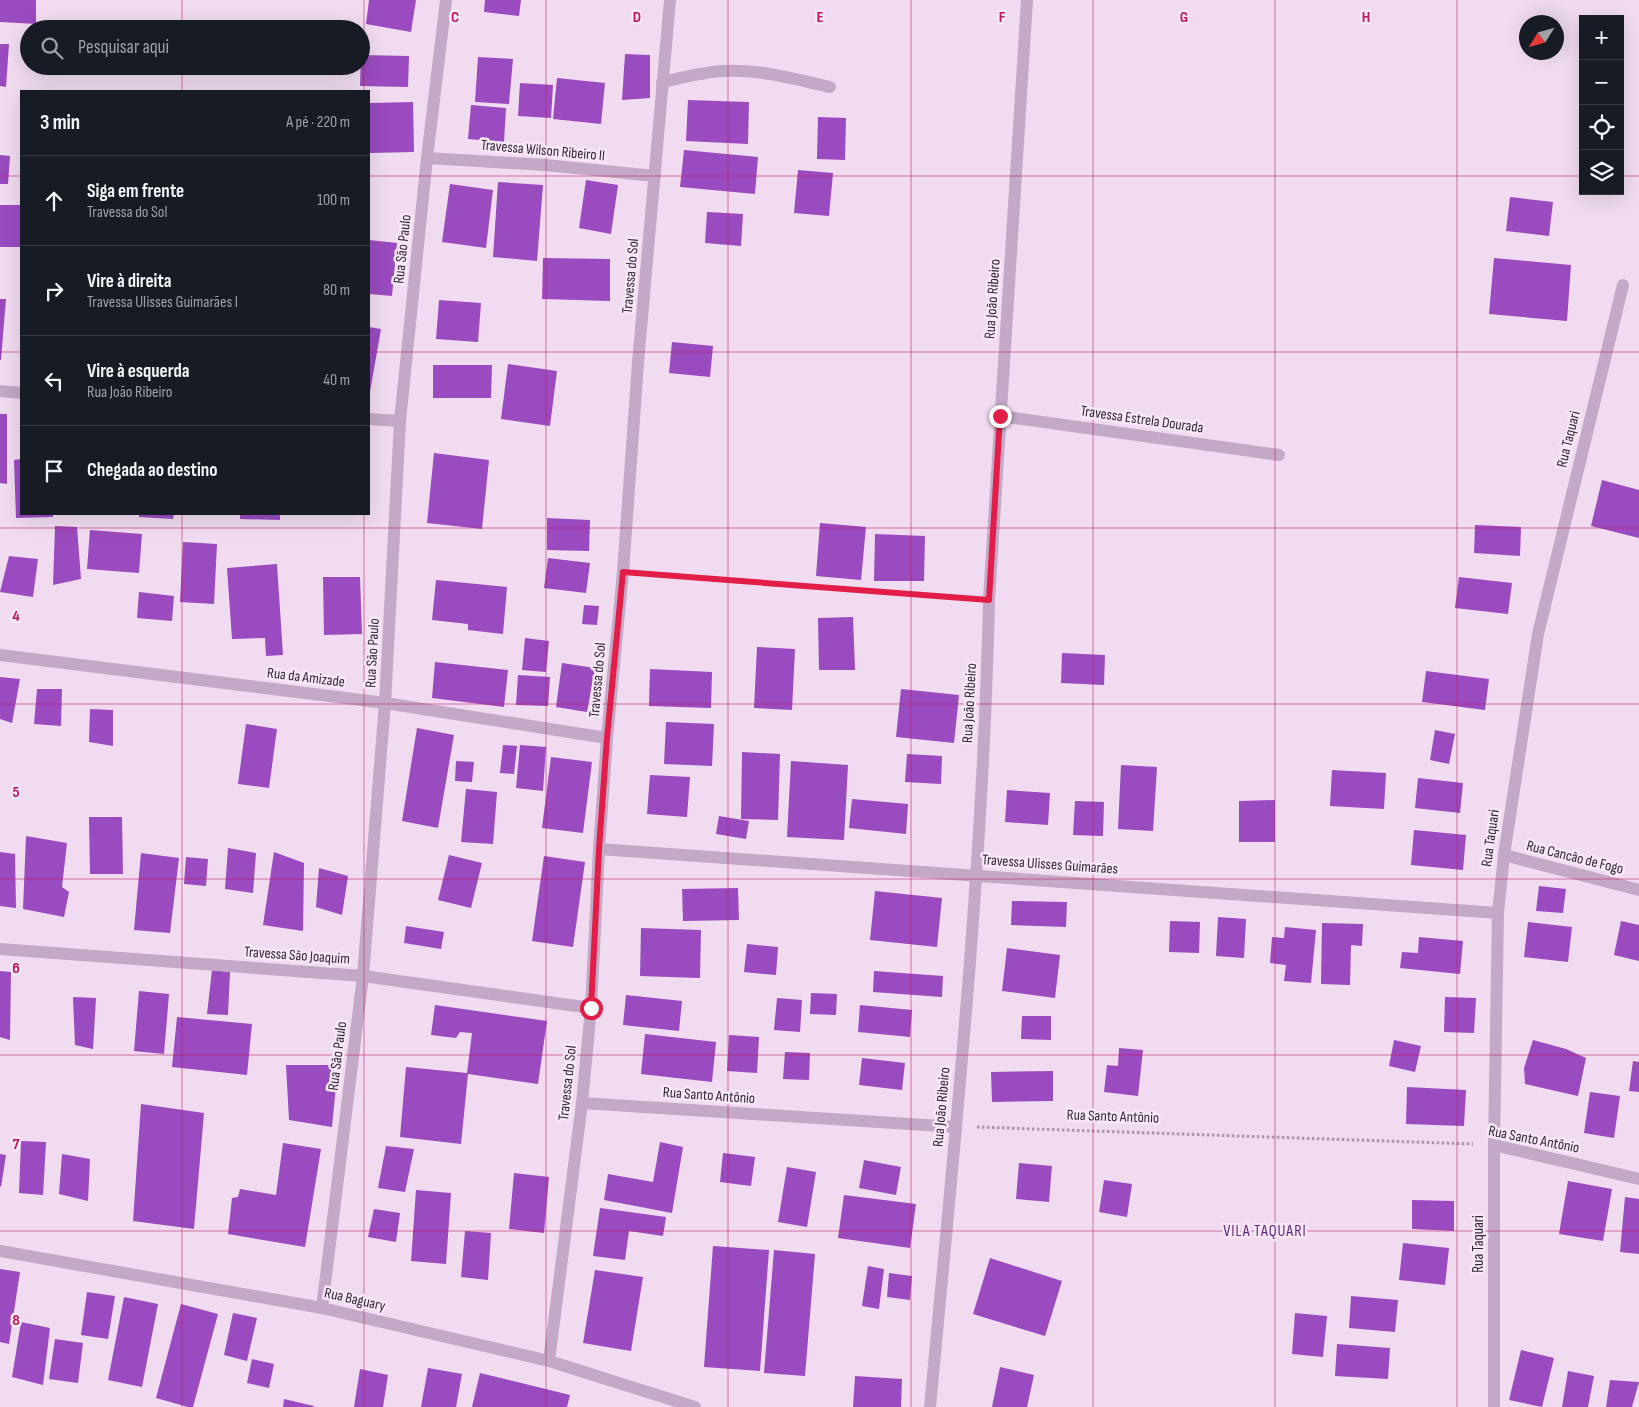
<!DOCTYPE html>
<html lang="pt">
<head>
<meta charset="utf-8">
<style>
	body { margin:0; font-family:"Sofia Sans Condensed",sans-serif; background:#20242c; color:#f1f3f6 }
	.controls { position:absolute; right:15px; top:15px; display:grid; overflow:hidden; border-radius:0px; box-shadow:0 5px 20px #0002 }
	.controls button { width:45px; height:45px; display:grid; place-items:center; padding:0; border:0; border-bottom:1px solid #363941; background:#171b24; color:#f1f3f6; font:25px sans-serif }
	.compass { position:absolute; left:1519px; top:15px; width:45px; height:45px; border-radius:50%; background:#171b24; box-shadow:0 5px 20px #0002; rotate:233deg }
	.stop { position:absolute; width:15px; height:15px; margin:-11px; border:4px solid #e11d48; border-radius:50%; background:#fff }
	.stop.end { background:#e11d48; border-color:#fff; box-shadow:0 1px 5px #0008 }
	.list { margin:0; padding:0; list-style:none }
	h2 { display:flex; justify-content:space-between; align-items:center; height:65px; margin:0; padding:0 20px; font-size:21px }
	h2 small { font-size:16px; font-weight:400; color:#9ea1a6 }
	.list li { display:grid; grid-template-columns:32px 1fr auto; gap:15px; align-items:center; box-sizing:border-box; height:90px; padding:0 20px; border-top:1px solid #363941 }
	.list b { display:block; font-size:19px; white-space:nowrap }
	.list p { margin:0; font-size:16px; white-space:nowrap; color:#9ea1a6 }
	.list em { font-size:16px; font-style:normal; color:#9ea1a6 }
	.icon { flex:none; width:28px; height:28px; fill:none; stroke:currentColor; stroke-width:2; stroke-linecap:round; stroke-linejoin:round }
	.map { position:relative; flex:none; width:1639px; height:1407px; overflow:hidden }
	.search { position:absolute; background:#171b24; box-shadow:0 5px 20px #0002; left:20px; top:20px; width:350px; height:55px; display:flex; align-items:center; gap:12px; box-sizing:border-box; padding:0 18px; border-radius:28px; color:#9ea1a6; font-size:19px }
	.panel { position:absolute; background:#171b24; box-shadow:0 5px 20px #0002; left:20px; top:90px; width:350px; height:425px; border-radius:0px }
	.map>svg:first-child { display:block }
</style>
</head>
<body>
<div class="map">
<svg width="1639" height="1407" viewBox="0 0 1639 1407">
	<rect width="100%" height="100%" fill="#f0dbf0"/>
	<!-- building -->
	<g fill="#9a4bbf">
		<polygon points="0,0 36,0 36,24 0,22"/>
		<polygon points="369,0 416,0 411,32 366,24"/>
		<polygon points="485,0 521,0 519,16 484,12"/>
		<polygon points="0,44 9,44 6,87 0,86"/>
		<polygon points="625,54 650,55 650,98 622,100"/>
		<polygon points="361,55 409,56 408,87 360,86"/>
		<polygon points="478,57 513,59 509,104 475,102"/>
		<polygon points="557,78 605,83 601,124 553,119"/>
		<polygon points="520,83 553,85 551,118 518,116"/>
		<polygon points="688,100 749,102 748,144 686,141"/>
		<polygon points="413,102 414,152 369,153 369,103"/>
		<polygon points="471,105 506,108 504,142 468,139"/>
		<polygon points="818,117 846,118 845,160 817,159"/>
		<polygon points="684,150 758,157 755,194 680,187"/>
		<polygon points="0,155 10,156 8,184 0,184"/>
		<polygon points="798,170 833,173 829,216 794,213"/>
		<polygon points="586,180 618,185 611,234 579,228"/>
		<polygon points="498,182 543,185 537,261 493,257"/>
		<polygon points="450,184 493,190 486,248 442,242"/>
		<polygon points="1510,197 1553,202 1549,236 1506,231"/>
		<rect x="0" y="205" width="21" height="42"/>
		<polygon points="707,212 743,214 741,246 705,243"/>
		<polygon points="369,240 397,243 392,296 369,294"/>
		<polygon points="543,258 610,259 610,301 542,299"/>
		<polygon points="1494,258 1571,265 1567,321 1489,314"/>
		<polygon points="0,299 6,299 1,360 0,360"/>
		<polygon points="439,300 481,303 478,342 436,339"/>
		<polygon points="369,327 381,329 370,392 369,392"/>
		<polygon points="672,342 713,346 710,377 669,373"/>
		<polygon points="508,364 557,371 550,426 501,419"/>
		<polygon points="433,365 492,365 491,398 433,398"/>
		<polygon points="0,414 7,414 7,484 0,483"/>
		<polygon points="434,453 489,460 482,529 427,523"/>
		<polygon points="21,459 21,514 53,514 53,517 16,518 14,460"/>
		<polygon points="1602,480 1639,490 1639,538 1591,526"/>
		<polygon points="139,514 174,514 173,519 139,517"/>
		<polygon points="240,514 280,514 280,520 240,519"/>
		<polygon points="547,518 590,520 589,551 547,550"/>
		<polygon points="820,523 866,527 861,580 816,576"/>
		<polygon points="1475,525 1521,527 1520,556 1474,553"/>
		<polygon points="55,526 77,527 81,579 53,585"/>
		<polygon points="90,530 142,534 139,573 87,569"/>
		<polygon points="875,534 925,536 924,581 874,581"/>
		<polygon points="183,542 217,544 214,604 180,602"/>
		<polygon points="9,556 38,559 33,597 0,592"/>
		<polygon points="548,558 590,563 586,593 544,588"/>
		<polygon points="277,564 283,655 266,656 265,638 232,639 227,568"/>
		<polygon points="323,577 360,577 362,634 324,635"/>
		<polygon points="1459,577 1512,583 1508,614 1455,608"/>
		<polygon points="436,580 507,587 503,634 468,630 468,624 432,620"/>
		<polygon points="139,592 174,596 172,621 137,618"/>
		<polygon points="584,605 599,606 597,625 582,624"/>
		<polygon points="853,617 855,670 819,670 818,618"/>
		<polygon points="525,638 549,641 546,672 522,670"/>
		<polygon points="757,647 795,649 792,710 754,708"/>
		<polygon points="1062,653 1105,655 1104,685 1061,683"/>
		<polygon points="435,662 508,670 504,707 432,698"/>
		<polygon points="562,663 595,668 587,712 556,707"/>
		<polygon points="650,669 712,672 711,708 649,706"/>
		<polygon points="1426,671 1489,679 1485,710 1422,702"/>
		<polygon points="518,675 550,677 548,706 516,705"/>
		<polygon points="0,677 20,679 12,723 0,719"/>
		<polygon points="37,689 62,689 61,726 34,724"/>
		<polygon points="901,689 959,695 954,743 896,737"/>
		<polygon points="90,709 113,710 113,746 89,742"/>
		<polygon points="666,722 714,724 712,766 664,764"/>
		<polygon points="246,724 277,729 269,788 238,784"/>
		<polygon points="417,728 454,735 438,828 402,821"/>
		<polygon points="1435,730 1455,734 1449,764 1430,760"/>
		<polygon points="503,745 517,746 514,774 500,773"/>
		<polygon points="520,745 546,747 543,791 516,788"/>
		<polygon points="742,752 780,754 778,820 741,819"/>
		<polygon points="907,754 942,756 941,784 905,782"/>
		<polygon points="551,757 592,762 583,833 542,828"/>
		<polygon points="456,761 474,762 472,782 455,781"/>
		<polygon points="791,761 848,765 844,840 787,837"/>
		<polygon points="1121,765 1157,767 1153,831 1118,829"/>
		<polygon points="1332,770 1386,773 1384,809 1330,806"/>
		<polygon points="650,775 690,777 687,817 647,814"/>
		<polygon points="1418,778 1463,783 1460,813 1415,808"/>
		<polygon points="466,789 497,792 493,844 461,842"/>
		<polygon points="1007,790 1050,793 1048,825 1005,822"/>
		<polygon points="852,799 908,804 906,834 849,828"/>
		<polygon points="1275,800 1275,842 1239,842 1239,801"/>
		<polygon points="1075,801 1104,802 1103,836 1073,835"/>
		<polygon points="719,816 749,821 746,839 716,834"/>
		<polygon points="89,817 122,817 123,874 90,874"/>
		<polygon points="1414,830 1466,835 1463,870 1411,865"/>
		<polygon points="26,836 67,843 62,887 69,892 64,917 23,909"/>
		<polygon points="228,848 256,853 253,893 225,889"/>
		<polygon points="0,852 15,854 16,908 0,906"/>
		<polygon points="274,852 304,863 303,931 263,925"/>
		<polygon points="141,853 179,858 170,933 134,930"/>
		<polygon points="449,855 482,863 471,908 438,900"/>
		<polygon points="544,856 585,862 573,947 532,941"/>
		<polygon points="186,857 208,859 206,886 184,884"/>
		<polygon points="319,868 348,876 342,915 316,907"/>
		<polygon points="1539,886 1566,889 1563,913 1536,911"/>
		<polygon points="738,888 739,920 683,921 682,889"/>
		<polygon points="875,891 942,898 937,947 870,940"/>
		<polygon points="1012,901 1067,902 1066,927 1011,925"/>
		<polygon points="1218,917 1246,919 1244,958 1216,956"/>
		<polygon points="1170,921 1200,922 1199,953 1169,952"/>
		<polygon points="1621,921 1639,925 1639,961 1614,955"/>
		<polygon points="1528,922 1572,927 1568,962 1524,957"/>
		<polygon points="1322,923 1363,924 1362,946 1351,945 1350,985 1321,984"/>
		<polygon points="406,926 444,932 441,949 404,943"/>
		<polygon points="1285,927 1316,930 1311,983 1284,981 1286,965 1270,963 1272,937 1284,938"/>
		<polygon points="641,928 701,930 700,978 640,976"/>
		<polygon points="1419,937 1463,941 1460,974 1400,968 1402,952 1418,953"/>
		<polygon points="747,944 778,947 776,975 744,972"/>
		<polygon points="1007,948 1060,955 1055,998 1002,991"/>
		<polygon points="212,970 230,972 228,1015 207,1014"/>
		<polygon points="0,971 11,972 10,1040 0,1037"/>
		<polygon points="874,971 943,976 942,997 873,992"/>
		<polygon points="139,991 169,994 164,1054 134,1051"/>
		<polygon points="811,993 837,994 836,1015 810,1014"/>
		<polygon points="626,995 682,1001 679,1031 623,1025"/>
		<polygon points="73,997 96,998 93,1049 75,1045"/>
		<polygon points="1445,997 1476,998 1474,1033 1444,1032"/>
		<polygon points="777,998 802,1000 800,1032 774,1030"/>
		<polygon points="435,1005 547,1021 538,1084 468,1074 461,1144 400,1137 406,1067 467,1073 472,1033 460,1032 456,1038 431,1035"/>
		<polygon points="860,1005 912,1010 910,1037 858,1032"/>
		<polygon points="1022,1016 1051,1016 1051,1040 1021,1039"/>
		<polygon points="177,1017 252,1024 247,1075 172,1067"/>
		<polygon points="645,1034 716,1042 712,1082 641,1074"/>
		<polygon points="729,1035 759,1037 757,1073 727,1071"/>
		<polygon points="1394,1040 1421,1046 1415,1072 1389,1066"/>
		<polygon points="1533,1040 1566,1049 1586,1058 1578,1096 1525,1084 1524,1068"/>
		<polygon points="1119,1048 1143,1050 1138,1096 1104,1092 1107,1065 1118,1066"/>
		<polygon points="785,1052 810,1053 809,1080 783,1079"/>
		<polygon points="862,1058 905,1063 902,1090 859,1085"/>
		<polygon points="1633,1061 1639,1062 1639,1092 1629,1091"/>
		<polygon points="286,1065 338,1065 332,1127 289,1120"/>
		<polygon points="1053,1071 1053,1101 992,1102 991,1072"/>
		<polygon points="1407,1087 1466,1090 1464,1126 1406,1124"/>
		<polygon points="1590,1092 1620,1096 1614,1138 1584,1133"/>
		<polygon points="141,1104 204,1113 194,1229 133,1221"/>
		<polygon points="21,1141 46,1142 43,1195 19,1193"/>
		<polygon points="660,1142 683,1147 672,1213 604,1200 608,1174 653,1182"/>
		<polygon points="283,1143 321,1149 305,1247 228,1234 232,1198 238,1197 240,1189 276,1195"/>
		<polygon points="386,1146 414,1149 405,1192 378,1188"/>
		<polygon points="723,1153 755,1157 751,1186 720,1182"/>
		<polygon points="0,1154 6,1155 1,1187 0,1186"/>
		<polygon points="62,1154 90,1159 88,1201 59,1194"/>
		<polygon points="864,1160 901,1167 896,1195 859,1188"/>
		<polygon points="1019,1163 1052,1166 1049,1202 1016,1199"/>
		<polygon points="787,1167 816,1172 807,1227 778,1222"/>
		<polygon points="514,1173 549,1177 544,1233 509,1229"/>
		<polygon points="1104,1180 1132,1184 1127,1217 1099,1212"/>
		<polygon points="1568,1181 1612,1189 1603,1241 1559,1234"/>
		<polygon points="416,1190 451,1193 446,1264 411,1261"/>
		<polygon points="844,1195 916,1204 910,1248 838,1238"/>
		<polygon points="1625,1197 1639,1199 1639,1254 1620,1252"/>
		<polygon points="1412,1200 1454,1201 1454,1231 1412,1229"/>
		<polygon points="600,1208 666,1217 663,1236 629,1231 625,1260 593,1256"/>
		<polygon points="374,1209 400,1213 396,1242 368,1237"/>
		<polygon points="465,1231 491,1233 488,1280 461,1277"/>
		<polygon points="1403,1243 1449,1248 1445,1285 1399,1280"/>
		<polygon points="713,1246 769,1250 760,1371 704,1367"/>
		<polygon points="774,1250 815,1254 805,1376 764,1373"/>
		<polygon points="990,1258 1062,1281 1045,1336 973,1314"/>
		<polygon points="868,1266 884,1269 879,1309 862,1306"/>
		<polygon points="0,1269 20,1272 9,1344 0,1342"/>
		<polygon points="595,1270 643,1277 631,1351 583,1343"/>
		<polygon points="889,1273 912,1276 910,1300 887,1297"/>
		<polygon points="87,1292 115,1296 108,1339 81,1335"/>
		<polygon points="1351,1296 1398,1300 1395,1332 1349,1328"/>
		<polygon points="124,1297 158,1304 142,1387 108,1380"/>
		<polygon points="181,1304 218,1314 193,1407 188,1407 156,1398"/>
		<polygon points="233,1313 257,1318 247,1361 224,1355"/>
		<polygon points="1295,1313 1327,1316 1323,1357 1292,1354"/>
		<polygon points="21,1322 50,1328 43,1385 12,1377"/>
		<polygon points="55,1339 83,1343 78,1383 49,1379"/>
		<polygon points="1337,1344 1390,1348 1388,1379 1335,1376"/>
		<polygon points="1521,1350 1554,1358 1542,1407 1509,1400"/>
		<polygon points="252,1359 274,1364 269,1388 247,1383"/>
		<polygon points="1000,1367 1034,1375 1027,1407 992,1407"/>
		<polygon points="428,1368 462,1374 456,1407 421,1407"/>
		<polygon points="360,1369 388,1375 383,1407 354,1407"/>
		<polygon points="1568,1371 1594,1376 1588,1407 1562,1407"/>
		<polygon points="480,1373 570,1395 567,1407 472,1407"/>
		<polygon points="855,1376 902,1379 901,1407 853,1407"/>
		<polygon points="1610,1380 1639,1382 1632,1407 1606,1407"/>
		<polygon points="284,1399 314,1406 314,1407 283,1407"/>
	</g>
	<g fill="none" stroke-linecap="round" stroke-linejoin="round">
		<!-- path -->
		<g stroke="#af92b3" stroke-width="3" stroke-dasharray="2.5 2.5" stroke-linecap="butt">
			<polyline points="643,573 968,599"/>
			<polyline points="977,1127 1473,1144"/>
		</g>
		<!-- minor -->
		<g stroke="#c4a8c7" stroke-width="12">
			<path d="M 662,82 C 682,78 703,72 723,71 C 759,69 796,79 830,87"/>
			<polyline points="427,158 545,165 655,176"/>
			<polyline points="0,391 21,393"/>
			<polyline points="1000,416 1279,455"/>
			<polyline points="369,419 400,421"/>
			<polyline points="0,655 385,703 607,738"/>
			<polyline points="599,849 1498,913"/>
			<polyline points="1504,855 1639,890"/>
			<polyline points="0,949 363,976 591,1008"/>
			<polyline points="582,1103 956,1127"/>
			<polyline points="1494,1145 1639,1179"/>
			<polyline points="0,1251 322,1308 549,1361 695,1407"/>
			<polyline points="322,1308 363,976 385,703 400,421 427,158 446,0"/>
			<polyline points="549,1361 582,1103 591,1008 599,849 607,738 623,572 638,363 670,0"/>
			<path d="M 930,1407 C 955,1139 983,869 989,600 L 1027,0"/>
			<polyline points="1494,1407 1494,1145 1498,913 1504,855 1538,634 1623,285"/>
		</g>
	</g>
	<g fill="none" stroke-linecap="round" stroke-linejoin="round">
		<!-- route -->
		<polyline stroke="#e11d48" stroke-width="6" points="591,1008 599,849 607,738 623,572 989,600 1000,416"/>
	</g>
	<!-- grid -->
	<path fill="none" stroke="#c2185b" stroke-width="1" stroke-opacity="0.55" d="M 182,0 L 182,29M 364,0 L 364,91M 546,0 L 546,1407M 728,0 L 728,1407M 911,0 L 911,1407M 1093,0 L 1093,1407M 1275,0 L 1275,1407M 1457,0 L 1457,1407M 182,66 L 182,91M 0,176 L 21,176M 369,176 L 1583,176M 1620,176 L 1639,176M 0,352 L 21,352M 369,352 L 1639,352M 182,514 L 182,1407M 364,514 L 364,1407M 0,528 L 1639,528M 0,704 L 1639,704M 0,879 L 1639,879M 0,1055 L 1639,1055M 0,1231 L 1639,1231"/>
	<g text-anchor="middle" stroke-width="5" stroke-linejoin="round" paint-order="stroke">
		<!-- street labels -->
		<g font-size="15" fill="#312835" stroke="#f8e7f8">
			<text transform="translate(543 150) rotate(5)" y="5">Travessa Wilson Ribeiro II</text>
			<text transform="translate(402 249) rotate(-84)" y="5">Rua São Paulo</text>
			<text transform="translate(630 276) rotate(-85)" y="5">Travessa do Sol</text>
			<text transform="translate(992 299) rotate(-86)" y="5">Rua João Ribeiro</text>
			<text transform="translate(1142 419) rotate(8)" y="5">Travessa Estrela Dourada</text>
			<text transform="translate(1568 439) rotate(-76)" y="5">Rua Taquari</text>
			<text transform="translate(372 653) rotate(-87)" y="5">Rua São Paulo</text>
			<text transform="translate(306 677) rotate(7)" y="5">Rua da Amizade</text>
			<text transform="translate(597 680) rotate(-85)" y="5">Travessa do Sol</text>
			<text transform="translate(969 703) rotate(-87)" y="5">Rua João Ribeiro</text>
			<text transform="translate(1490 838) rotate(-82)" y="5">Rua Taquari</text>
			<text transform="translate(1575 857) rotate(14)" y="5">Rua Cancão de Fogo</text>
			<text transform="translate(1050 864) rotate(4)" y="5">Travessa Ulisses Guimarães</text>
			<text transform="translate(297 955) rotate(4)" y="5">Travessa São Joaquim</text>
			<text transform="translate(337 1056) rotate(-83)" y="5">Rua São Paulo</text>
			<text transform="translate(567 1083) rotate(-84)" y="5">Travessa do Sol</text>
			<text transform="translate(709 1095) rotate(4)" y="5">Rua Santo Antônio</text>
			<text transform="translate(941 1107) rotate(-85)" y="5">Rua João Ribeiro</text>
			<text transform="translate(1113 1116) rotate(2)" y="5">Rua Santo Antônio</text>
			<text transform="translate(1534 1139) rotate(11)" y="5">Rua Santo Antônio</text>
			<text transform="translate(1478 1244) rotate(-90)" y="5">Rua Taquari</text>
			<text transform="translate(355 1299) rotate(13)" y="5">Rua Baguary</text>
		</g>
		<!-- neighbourhood labels -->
		<g font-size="16" letter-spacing="1" fill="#62267f" stroke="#f8e7f8">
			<text x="1265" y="1236">VILA TAQUARI</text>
		</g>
	</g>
	<g font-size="16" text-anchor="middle" font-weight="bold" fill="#c2185b" stroke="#f8e7f8" stroke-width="5" stroke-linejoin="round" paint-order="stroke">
		<text x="455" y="22">C</text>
		<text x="637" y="22">D</text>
		<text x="820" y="22">E</text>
		<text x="1002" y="22">F</text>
		<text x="1184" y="22">G</text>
		<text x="1366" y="22">H</text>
		<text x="16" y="621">4</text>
		<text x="16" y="797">5</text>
		<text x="16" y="973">6</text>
		<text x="16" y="1149">7</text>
		<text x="16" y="1325">8</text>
	</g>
</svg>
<div class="controls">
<button>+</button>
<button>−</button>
<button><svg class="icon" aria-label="locate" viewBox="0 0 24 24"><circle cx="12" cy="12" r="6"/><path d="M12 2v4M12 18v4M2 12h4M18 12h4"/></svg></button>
<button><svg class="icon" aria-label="layers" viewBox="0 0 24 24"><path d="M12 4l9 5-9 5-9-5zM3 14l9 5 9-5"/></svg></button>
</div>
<svg class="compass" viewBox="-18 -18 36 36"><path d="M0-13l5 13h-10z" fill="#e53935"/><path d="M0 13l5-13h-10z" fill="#9ea1a6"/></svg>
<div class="stop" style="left:591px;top:1008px"></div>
<div class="stop end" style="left:1000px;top:416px"></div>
<div class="search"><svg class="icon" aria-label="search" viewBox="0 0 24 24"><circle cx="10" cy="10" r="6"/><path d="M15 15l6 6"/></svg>Pesquisar aqui</div>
<section class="panel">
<h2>3 min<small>A pé · 220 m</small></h2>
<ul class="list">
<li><svg class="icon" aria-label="ahead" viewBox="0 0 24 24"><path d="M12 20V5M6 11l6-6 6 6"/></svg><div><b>Siga em frente</b><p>Travessa do Sol</p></div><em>100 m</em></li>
<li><svg class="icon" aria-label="right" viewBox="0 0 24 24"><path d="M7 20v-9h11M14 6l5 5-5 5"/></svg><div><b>Vire à direita</b><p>Travessa Ulisses Guimarães I</p></div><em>80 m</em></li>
<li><svg class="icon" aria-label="left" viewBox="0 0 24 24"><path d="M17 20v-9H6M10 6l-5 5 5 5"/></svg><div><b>Vire à esquerda</b><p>Rua João Ribeiro</p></div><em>40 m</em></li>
<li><svg class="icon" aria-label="arrive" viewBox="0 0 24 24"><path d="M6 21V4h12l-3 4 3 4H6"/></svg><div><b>Chegada ao destino</b></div></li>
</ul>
</section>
</div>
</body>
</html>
